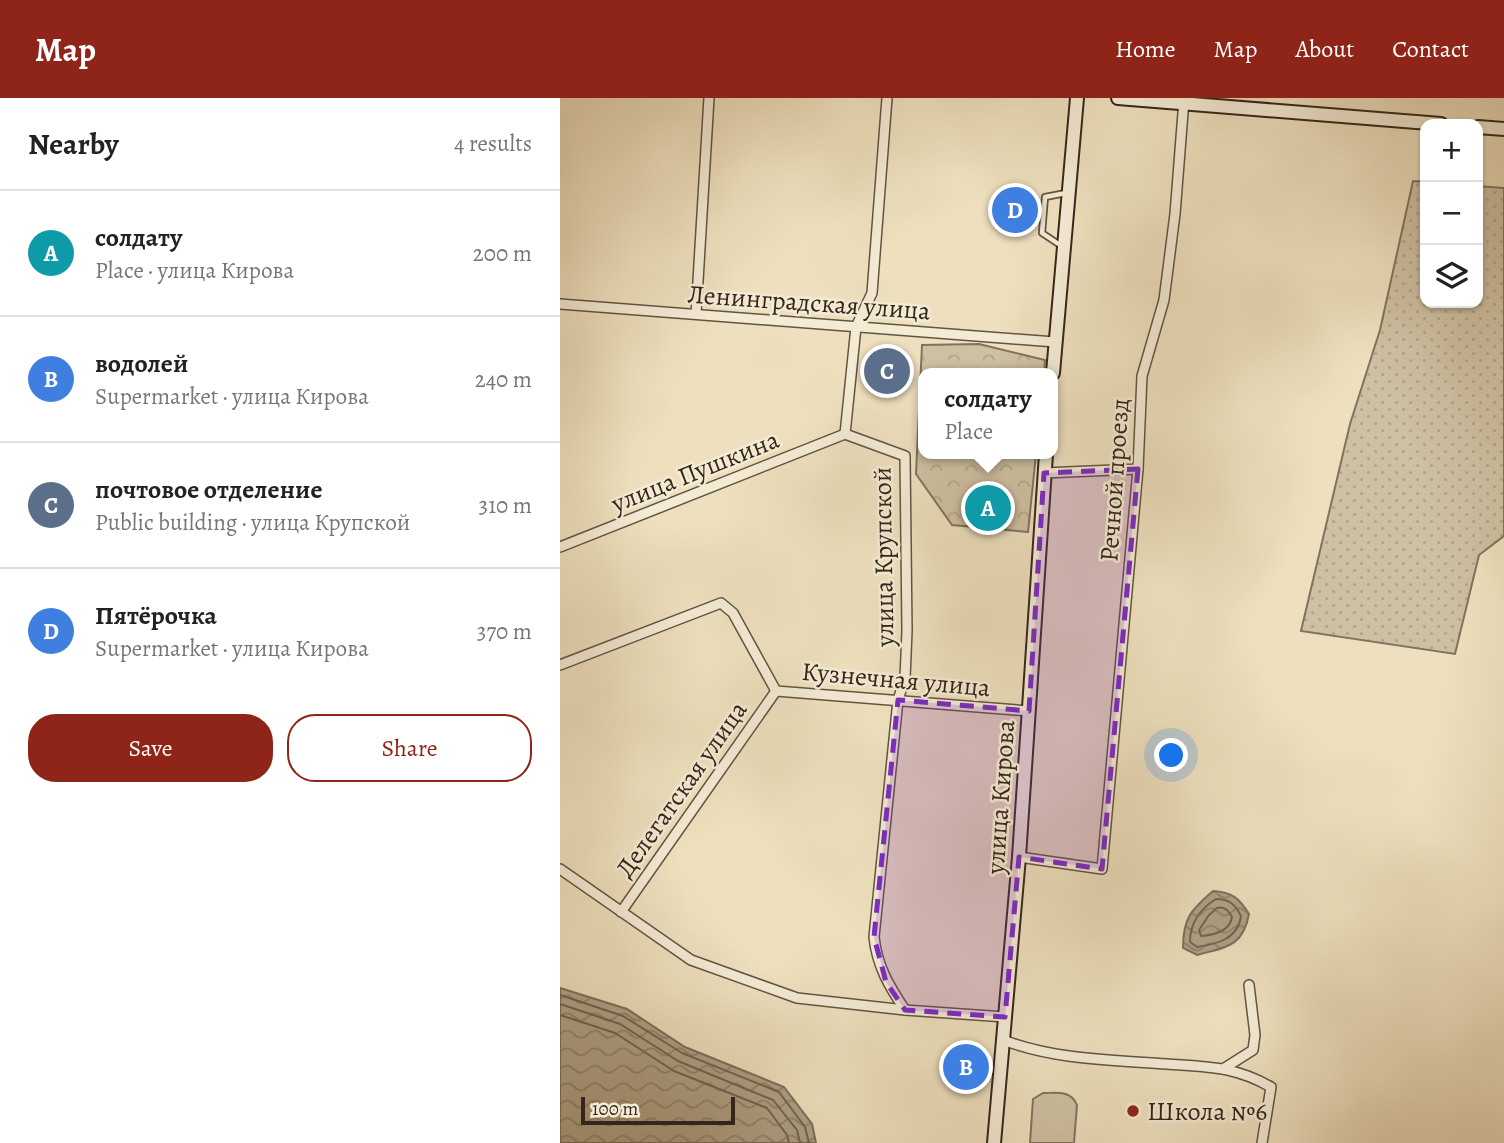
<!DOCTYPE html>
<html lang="en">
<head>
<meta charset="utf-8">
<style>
	body { margin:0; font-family:Alegreya,serif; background:#f6f6f6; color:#222 }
	.controls { position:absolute; right:21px; top:21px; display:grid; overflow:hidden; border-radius:14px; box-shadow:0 2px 5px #0004 }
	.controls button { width:63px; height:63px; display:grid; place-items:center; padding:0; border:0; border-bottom:2px solid #e0e0e0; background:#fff; color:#222; font:35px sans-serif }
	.scale { position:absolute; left:21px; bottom:18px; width:154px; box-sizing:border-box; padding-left:7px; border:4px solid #34261a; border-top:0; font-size:19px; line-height:24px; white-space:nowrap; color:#34261a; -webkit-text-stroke:5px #f4ebd5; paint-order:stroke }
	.you { position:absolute; left:612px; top:658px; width:24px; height:24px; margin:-18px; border:5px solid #fff; border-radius:50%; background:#1a73e8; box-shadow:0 0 0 10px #1a73e833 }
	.badge { display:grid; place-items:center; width:46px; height:46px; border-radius:50%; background:#8f2418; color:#fff; font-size:23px; font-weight:700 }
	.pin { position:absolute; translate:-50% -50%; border:4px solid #fff; box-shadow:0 2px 7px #0006 }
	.popup { position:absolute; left:358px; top:270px; width:140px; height:91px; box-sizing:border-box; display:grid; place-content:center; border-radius:14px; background:#fff; filter:drop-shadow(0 2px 5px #0005); font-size:23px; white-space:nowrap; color:#767676 }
	.popup b { font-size:26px; color:#222 }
	.popup::after { content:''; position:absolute; left:50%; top:100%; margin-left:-14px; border:14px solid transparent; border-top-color:#fff }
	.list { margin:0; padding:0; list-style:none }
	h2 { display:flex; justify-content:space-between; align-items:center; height:91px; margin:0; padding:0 28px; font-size:30px }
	h2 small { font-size:23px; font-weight:400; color:#767676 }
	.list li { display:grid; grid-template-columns:46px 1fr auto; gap:21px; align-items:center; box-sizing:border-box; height:126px; padding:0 28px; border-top:2px solid #e0e0e0 }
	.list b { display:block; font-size:26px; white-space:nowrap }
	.list p { margin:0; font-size:23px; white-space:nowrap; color:#767676 }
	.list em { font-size:23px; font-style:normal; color:#767676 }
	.actions { display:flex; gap:14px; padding:21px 28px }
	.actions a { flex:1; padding:16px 0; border:2px solid #8f2418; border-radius:28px; text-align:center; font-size:24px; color:#8f2418 }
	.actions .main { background:#8f2418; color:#fff }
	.icon { flex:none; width:38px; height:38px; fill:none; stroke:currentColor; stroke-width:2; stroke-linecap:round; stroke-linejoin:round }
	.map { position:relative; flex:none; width:944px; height:1045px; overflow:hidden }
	header { display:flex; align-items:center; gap:42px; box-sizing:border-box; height:98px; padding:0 35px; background:#8f2418; color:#fff }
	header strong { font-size:33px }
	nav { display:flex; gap:38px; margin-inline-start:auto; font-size:24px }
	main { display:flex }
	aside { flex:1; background:#fff }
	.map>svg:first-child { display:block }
</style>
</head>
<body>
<header>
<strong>Map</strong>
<nav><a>Home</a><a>Map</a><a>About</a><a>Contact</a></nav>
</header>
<main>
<aside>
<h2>Nearby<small>4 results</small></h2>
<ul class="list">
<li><span class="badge" style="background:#0f9aa8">A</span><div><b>солдату</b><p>Place · улица Кирова</p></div><em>200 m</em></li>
<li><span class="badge" style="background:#3f7fe0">B</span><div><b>водолей</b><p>Supermarket · улица Кирова</p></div><em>240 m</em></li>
<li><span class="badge" style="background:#5c6f8a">C</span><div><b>почтовое отделение</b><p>Public building · улица Крупской</p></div><em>310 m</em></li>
<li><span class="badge" style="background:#3f7fe0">D</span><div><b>Пятёрочка</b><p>Supermarket · улица Кирова</p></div><em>370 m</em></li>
</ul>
<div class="actions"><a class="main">Save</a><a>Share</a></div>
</aside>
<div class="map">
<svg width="944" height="1045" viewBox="0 0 944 1045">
	<defs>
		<pattern id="grass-dots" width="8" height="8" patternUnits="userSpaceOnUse" patternTransform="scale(1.75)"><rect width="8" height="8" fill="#cec0a2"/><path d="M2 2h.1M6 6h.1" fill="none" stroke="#b2a58b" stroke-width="1.8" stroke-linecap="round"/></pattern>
		<pattern id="forest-crowns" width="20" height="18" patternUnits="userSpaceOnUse" patternTransform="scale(1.75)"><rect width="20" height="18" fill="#cec0a2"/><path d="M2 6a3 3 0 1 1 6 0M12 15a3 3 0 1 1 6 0" fill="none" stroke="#b2a58b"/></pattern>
		<pattern id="water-waves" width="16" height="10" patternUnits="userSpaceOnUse" patternTransform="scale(1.75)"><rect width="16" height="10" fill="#afa186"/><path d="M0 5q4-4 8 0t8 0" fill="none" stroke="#8f836d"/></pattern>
	</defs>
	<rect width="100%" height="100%" fill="#eee0be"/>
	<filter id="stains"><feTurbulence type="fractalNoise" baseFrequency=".00286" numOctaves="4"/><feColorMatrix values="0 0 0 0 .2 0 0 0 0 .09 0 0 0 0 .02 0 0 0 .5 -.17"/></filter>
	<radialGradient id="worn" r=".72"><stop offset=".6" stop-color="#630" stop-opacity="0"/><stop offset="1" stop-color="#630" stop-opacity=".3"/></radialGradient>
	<!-- grass -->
	<polygon fill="url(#grass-dots)" stroke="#81735e" stroke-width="2" points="853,83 865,84 865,205 918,205 918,88 944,90 944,438 919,457 895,556 741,533 790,326 820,232"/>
	<!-- forest -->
	<polygon fill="url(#forest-crowns)" stroke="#81735e" stroke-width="2" points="419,246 485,262 484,275 363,275 363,356 476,356 468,434 392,427 356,376 362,247"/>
	<!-- pitch -->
	<path fill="#cec0a2" stroke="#81735e" stroke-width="2" d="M 483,995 C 497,995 511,992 517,1007 L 514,1045 L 470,1045 L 473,1001 Z"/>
	<!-- water -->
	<g fill="url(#water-waves)" stroke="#7e705b" stroke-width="2">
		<path d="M 653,793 C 672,794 679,800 689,816 C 683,849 666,849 637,857 L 623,850 C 623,820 631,812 653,793 Z"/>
		<polygon points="0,890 67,911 125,949 224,989 252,1026 256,1045 0,1045"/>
	</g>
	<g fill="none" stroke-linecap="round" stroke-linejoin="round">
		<!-- shore -->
		<g stroke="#726450" stroke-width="2">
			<path d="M 656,801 C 669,801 675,806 681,818 C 678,841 657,846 637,849 L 630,844 C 630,825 640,811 656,801 Z"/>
			<path d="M 657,810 C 664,808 669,813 672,819 C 670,833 653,837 641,838 L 639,832 L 649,817 Z"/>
			<polyline points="0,897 63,918 122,955 219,994 245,1029 249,1045"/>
			<polyline points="0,906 60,926 118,963 213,1002 237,1032 240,1045"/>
			<polyline points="0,917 55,935 114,973 207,1010 227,1037 229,1045"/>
		</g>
		<defs>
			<polyline id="lane" points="503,149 482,135 485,99 506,95"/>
			<g id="street">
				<path d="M 327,0 L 312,195 L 296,229 L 285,336 L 345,358 L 347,533 L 345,580 L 338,602 L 314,839 C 317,868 329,888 345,912"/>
				<polyline points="0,206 495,244"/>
				<polyline points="136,216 149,0"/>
				<polyline points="484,375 578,371"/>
				<polyline points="0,449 285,336"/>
				<polyline points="0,567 161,505 173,515 216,593 469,613"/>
				<polyline points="459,759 542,771 578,371 582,278 604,202 615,116 624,2"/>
				<polyline points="0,771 131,862 237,900 345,912 445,919"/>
				<polyline points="61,814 216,593"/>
				<path d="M 443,942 C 496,962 552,962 607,966 C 648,969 674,968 711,989 L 702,1045"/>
				<polyline points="663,971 693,952 695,937 689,887"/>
			</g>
			<g id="secondary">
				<polyline points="558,0 881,26"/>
				<polyline points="918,29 944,31"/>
				<polyline points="493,275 517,0"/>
				<polyline points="434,1045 459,759 486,356"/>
			</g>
		</defs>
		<!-- lane casing -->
		<use href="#lane" stroke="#625443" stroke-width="8"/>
		<!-- street casing -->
		<use href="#street" stroke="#625443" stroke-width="12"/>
		<!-- secondary casing -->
		<use href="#secondary" stroke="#34261a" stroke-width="16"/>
		<!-- lane -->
		<use href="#lane" stroke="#f4ebd5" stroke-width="4.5"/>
		<!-- street -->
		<use href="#street" stroke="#f4ebd5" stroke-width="9"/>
		<!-- secondary -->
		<use href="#secondary" stroke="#f4ebd5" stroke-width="12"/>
	</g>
	<!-- marked area -->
	<path fill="#7b2cbf" fill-opacity="0.2" stroke="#7b2cbf" stroke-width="5" stroke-dasharray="14 9" stroke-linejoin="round" d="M 578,371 L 542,771 L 459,759 L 445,919 L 345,912 L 326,884 L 314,839 L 338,602 L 469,613 L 484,375 Z"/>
	<!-- markers -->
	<circle fill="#8f2418" stroke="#f4ebd5" stroke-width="2.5" cx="573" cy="1013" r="7"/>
	<g text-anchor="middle" stroke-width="5" stroke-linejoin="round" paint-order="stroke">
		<!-- street labels -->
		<g font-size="26" fill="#34261a" stroke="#f4ebd5">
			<text transform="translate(249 204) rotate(4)" y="9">Ленинградская улица</text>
			<text transform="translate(135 373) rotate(-22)" y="9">улица Пушкина</text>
			<text transform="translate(554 382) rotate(-86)" y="9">Речной проезд</text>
			<text transform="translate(323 459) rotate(-91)" y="9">улица Крупской</text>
			<text transform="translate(336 581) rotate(5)" y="9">Кузнечная улица</text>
			<text transform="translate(121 691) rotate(-55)" y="9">Делегатская улица</text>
			<text transform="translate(440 699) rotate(-86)" y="9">улица Кирова</text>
		</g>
		<!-- poi labels -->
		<g font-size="26" fill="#34261a" stroke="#f4ebd5" text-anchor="start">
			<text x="587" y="1022">Школа №6</text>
		</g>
	</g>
	<rect width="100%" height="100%" filter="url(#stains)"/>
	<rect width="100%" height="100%" fill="url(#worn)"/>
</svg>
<div class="controls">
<button>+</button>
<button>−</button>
<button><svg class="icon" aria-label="layers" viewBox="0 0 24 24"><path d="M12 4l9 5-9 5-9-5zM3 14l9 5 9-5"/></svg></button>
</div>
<div class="scale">100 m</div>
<div class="you"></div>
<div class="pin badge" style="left:428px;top:410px;background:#0f9aa8">A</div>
<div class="popup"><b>солдату</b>Place</div>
<div class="pin badge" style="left:406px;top:969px;background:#3f7fe0">B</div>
<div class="pin badge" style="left:327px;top:273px;background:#5c6f8a">C</div>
<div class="pin badge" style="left:455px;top:112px;background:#3f7fe0">D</div>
</div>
</main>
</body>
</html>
